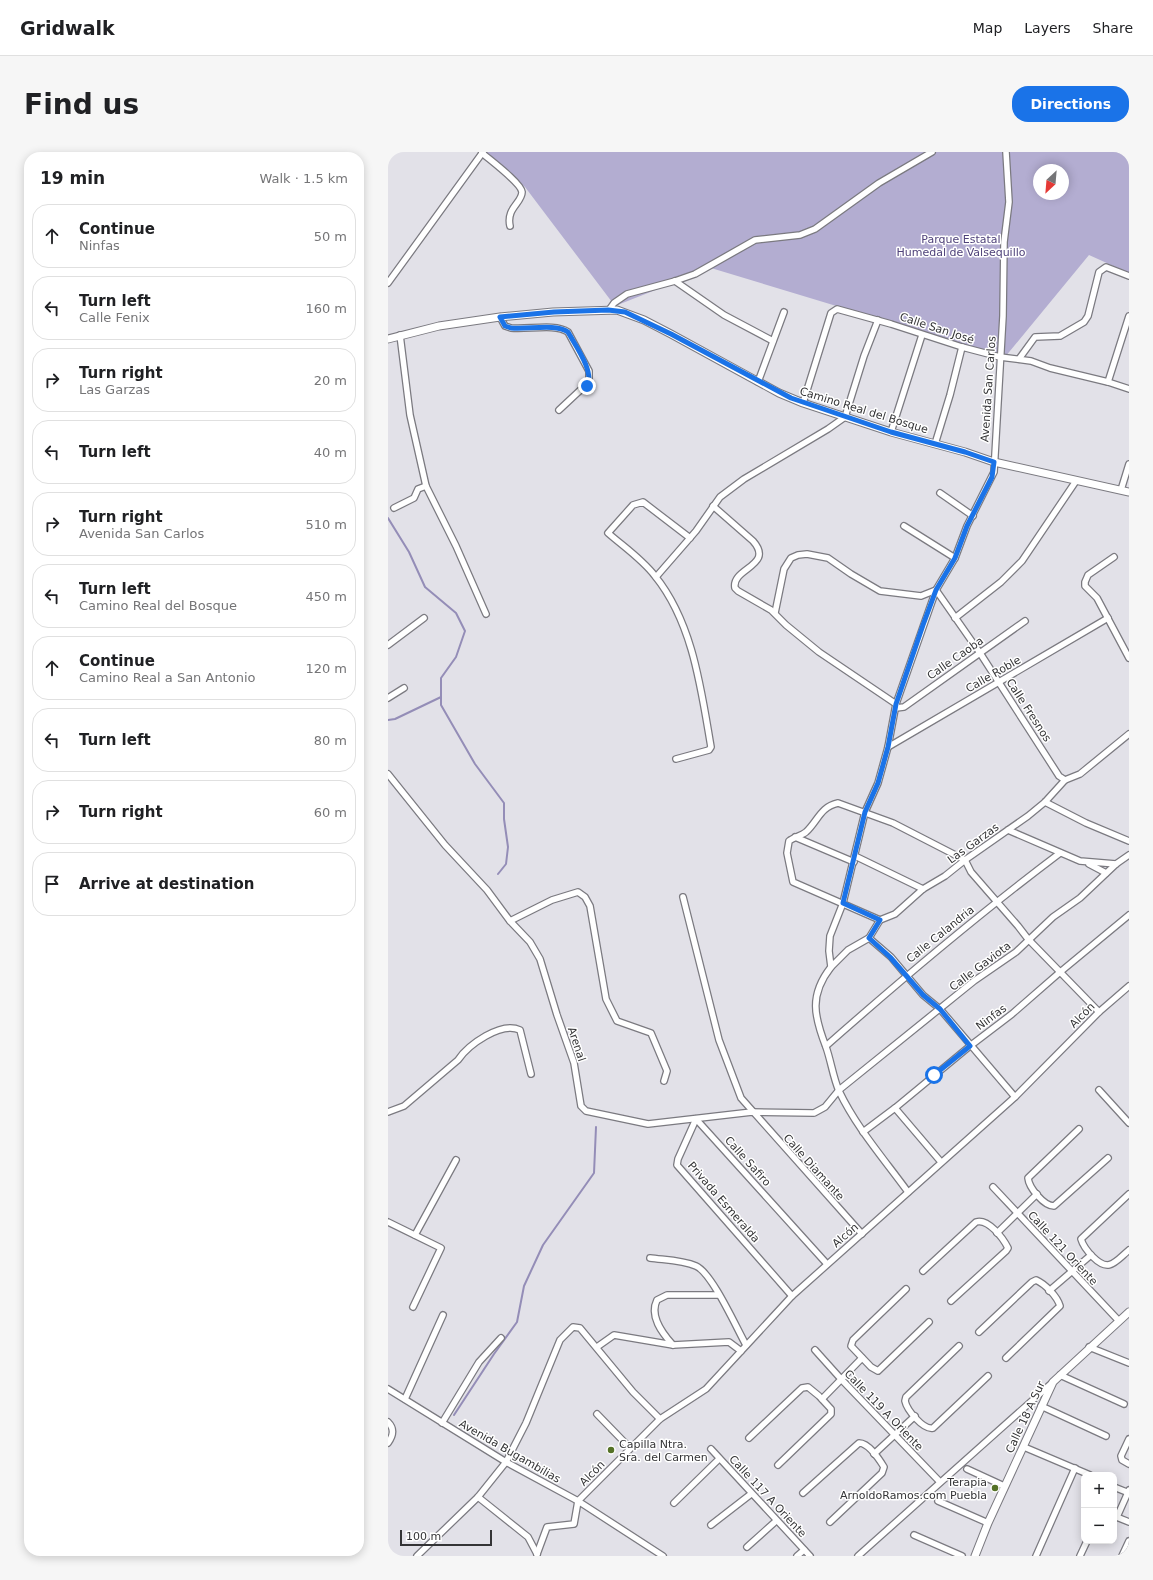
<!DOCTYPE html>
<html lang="en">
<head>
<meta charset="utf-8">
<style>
	body { margin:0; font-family:"DejaVu Sans",sans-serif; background:#f6f6f6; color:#202124 }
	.controls { position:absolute; right:12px; bottom:12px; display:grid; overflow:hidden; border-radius:8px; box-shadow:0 2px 10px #0003 }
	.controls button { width:36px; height:36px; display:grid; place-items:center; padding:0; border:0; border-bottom:1px solid #e0e0e0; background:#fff; color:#202124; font:20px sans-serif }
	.compass { position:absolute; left:645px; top:12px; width:36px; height:36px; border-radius:50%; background:#fff; box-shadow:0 2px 10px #0003; rotate:206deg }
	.scale { position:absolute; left:12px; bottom:10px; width:92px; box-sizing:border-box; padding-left:4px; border:2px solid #343436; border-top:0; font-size:11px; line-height:14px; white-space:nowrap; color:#343436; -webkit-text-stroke:3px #fff; paint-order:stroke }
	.stop { position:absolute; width:12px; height:12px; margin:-9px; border:3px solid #1a73e8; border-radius:50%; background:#fff }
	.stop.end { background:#1a73e8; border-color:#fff; box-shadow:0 1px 4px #0008 }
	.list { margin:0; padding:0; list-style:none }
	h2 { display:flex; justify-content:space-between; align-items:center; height:52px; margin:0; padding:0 16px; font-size:17px }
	h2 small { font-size:13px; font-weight:400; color:#757577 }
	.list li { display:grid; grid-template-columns:26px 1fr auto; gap:12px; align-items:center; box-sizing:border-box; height:64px; margin:0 8px 8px; padding:0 8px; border:1px solid #e0e0e0; border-radius:16px }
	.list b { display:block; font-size:15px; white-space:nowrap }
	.list p { margin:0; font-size:13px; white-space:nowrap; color:#757577 }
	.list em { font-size:13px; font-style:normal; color:#757577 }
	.icon { flex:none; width:22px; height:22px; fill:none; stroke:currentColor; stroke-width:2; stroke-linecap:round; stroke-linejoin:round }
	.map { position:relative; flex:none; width:741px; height:1404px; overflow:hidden; border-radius:16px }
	header { display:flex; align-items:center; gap:24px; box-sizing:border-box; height:56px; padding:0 20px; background:#fff; border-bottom:1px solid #e0e0e0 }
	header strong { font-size:19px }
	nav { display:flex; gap:22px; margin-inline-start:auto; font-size:14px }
	.intro { display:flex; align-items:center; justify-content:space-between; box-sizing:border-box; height:96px; padding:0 24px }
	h1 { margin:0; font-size:28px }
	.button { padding:10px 18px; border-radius:16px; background:#1a73e8; color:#fff; font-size:14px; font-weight:700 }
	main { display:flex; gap:24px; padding:0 24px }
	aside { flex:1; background:#fff; border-radius:16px; box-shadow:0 2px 10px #0003 }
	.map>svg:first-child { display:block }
</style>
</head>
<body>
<header>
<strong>Gridwalk</strong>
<nav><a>Map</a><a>Layers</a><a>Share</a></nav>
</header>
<div class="intro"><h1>Find us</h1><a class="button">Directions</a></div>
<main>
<aside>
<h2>19 min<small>Walk · 1.5 km</small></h2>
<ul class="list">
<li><svg class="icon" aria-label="ahead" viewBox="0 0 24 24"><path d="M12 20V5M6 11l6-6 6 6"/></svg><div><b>Continue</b><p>Ninfas</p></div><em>50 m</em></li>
<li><svg class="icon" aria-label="left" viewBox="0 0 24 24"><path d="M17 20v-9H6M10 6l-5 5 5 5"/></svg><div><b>Turn left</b><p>Calle Fenix</p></div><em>160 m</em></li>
<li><svg class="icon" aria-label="right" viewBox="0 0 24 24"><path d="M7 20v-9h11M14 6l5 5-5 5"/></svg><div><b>Turn right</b><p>Las Garzas</p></div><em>20 m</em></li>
<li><svg class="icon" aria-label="left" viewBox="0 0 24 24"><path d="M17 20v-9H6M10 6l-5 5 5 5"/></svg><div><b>Turn left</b></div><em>40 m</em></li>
<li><svg class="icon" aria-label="right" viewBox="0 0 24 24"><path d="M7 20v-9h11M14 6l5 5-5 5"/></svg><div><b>Turn right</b><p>Avenida San Carlos</p></div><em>510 m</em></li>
<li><svg class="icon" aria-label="left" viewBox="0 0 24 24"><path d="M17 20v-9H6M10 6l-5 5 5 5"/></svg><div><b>Turn left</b><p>Camino Real del Bosque</p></div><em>450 m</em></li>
<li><svg class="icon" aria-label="ahead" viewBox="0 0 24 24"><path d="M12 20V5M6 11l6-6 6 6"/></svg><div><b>Continue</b><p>Camino Real a San Antonio</p></div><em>120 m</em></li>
<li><svg class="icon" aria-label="left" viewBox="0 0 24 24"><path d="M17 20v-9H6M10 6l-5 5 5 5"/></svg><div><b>Turn left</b></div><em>80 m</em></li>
<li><svg class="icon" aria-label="right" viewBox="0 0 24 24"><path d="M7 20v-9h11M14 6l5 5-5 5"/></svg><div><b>Turn right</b></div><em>60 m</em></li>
<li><svg class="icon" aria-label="arrive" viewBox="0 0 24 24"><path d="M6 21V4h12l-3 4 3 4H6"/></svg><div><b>Arrive at destination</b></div></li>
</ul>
</aside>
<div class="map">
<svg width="741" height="1404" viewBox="0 0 741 1404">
	<rect width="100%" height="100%" fill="#e2e1e8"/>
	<!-- green -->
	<path fill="#b3add1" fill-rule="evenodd" d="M 93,0 L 741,0 L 741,121 L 701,103 L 617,205 L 323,116 L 227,154 L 137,35 ZM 651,18 L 675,18 L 675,42 L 651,42 Z"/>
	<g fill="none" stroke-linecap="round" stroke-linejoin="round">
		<!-- stream -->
		<g stroke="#948db7" stroke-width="2">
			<polyline points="0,366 21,400 37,435 68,461 77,479 68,505 53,526 53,553 87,612 116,651 116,667 120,695 118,712 110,722"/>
			<polyline points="0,568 7,567 53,545"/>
			<polyline points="66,1263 106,1202 129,1170 136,1134 155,1093 206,1021 208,975"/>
		</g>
		<defs>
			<g id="minor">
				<path d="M 94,1 C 102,8 133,31 134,40 C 134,51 118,56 122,74"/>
				<polyline points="287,129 336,163 385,189"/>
				<polyline points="0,131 95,0"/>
				<polyline points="221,158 226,151 239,142 287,129 307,122 367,88 412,83 427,77 491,31 544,0"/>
				<path d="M 112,165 L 117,174 L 123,176 C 139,178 167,171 180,180 L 201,219 L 201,230 L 171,258"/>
				<polyline points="12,183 22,263 38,334 68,394 98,462"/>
				<polyline points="631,207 647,185 672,184 696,170 700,164 711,120 718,115 741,124"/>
				<polyline points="370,230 396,160"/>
				<polyline points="720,230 741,164"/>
				<polyline points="415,251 443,161 449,157 503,172 574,195 612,205 643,209 662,216 720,230 741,237"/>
				<polyline points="503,280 534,183"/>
				<polyline points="547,292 562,243 574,195"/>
				<polyline points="733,338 741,312"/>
				<polyline points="552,341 585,364"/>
				<path d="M 325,354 L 365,389 C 387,414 343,416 347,436 L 350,439 L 383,458 L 398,473 L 431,500 L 508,552"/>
				<polyline points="6,356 26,346 30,337 38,334"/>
				<polyline points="516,374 567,406"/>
				<polyline points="726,405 700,423 697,430 697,434 709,446 741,506"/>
				<polyline points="268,425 308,379 332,345 356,327 440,277 457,265 476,204 490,168"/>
				<polyline points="387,461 396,417 403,406 410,403 419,402 440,406 463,422 492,439 533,444 548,438 592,501 671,624 677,628"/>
				<polyline points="567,466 613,430 634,409 688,329"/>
				<polyline points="0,493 36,466"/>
				<polyline points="0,546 16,536"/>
				<polyline points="508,556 516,555 637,469"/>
				<polyline points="500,595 720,466"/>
				<path d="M 288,607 L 321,598 L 323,595 C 313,537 305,471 267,424 C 254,407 236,395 220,381 L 245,353 L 255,350 L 302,386"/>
				<polyline points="0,622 57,693 99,738 122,769 142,790 152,807 169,863 186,911 193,954 198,959 260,972 364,960 426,961 437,955 451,938 586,829 628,800 665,765 692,746 728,712 741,703"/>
				<polyline points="657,650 698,671 741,689"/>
				<polyline points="620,678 692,709 728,712"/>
				<polyline points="407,685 466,710"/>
				<polyline points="467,704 535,737"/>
				<polyline points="701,712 718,721"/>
				<polyline points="295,745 331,888 353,946 474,1082"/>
				<path d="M 492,768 L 405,730 L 399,701 L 401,689 C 406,685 413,684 418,680 C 430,669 432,655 450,651 L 505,671 L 577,708 L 583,720 L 630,774 L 640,787 L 711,860"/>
				<polyline points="122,769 164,748 190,740 197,745 202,754 218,847 229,869 263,881 279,919 276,929"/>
				<polyline points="481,786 503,805 535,843 552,857 627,945"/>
				<polyline points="443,815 460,798 481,786 492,768 507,762 535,737 557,724 577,708 640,664 657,650 677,628 692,622 741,582"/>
				<path d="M 438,894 C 514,827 591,762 672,701"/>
				<polyline points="711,938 741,971"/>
				<polyline points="507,956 553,1010"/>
				<path d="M 0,960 L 16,954 L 70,908 C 80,893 113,869 132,878 L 143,922"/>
				<path d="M 691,977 L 640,1026 C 641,1036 656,1054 666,1054 L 720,1006"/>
				<polyline points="475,980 507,956 582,894 624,862 671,821 741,763"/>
				<polyline points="605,1035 731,1169"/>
				<path d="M 520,1040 C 496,1007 468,975 451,939 C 445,925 443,909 438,895 C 426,864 421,843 443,815 L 441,799 L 442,784 L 455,751 L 477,660 L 490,631 L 500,595 L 508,552 L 548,438 L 567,406 L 579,374 L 606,320 L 615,164 L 616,90 L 621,50 L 618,0"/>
				<path d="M 741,1042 L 693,1087 C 695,1094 700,1100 705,1105 C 721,1121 727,1110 741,1098"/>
				<polyline points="0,1070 53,1096 25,1155"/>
				<polyline points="609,1081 649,1042"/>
				<polyline points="27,1083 68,1008"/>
				<path d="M 262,1106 C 276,1108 294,1108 308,1114 C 324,1121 348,1175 358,1193"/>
				<path d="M 535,1119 L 588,1070 C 600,1066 615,1086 620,1096 L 618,1099 L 563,1149"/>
				<polyline points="518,1137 465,1188 463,1194 483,1215 490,1219 541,1170"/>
				<polyline points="661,1139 703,1103"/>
				<polyline points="404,1144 289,1013 290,1007 308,967 439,1112"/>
				<path d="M 591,1180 L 644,1130 L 648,1128 C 657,1132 669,1144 672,1154 L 618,1206"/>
				<path d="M 285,1193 C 274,1181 261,1164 269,1148 L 279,1143 L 330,1143"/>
				<path d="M 571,1194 L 518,1245 L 517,1249 C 519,1258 535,1278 545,1276 L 600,1224"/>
				<polyline points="209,1195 226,1183 285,1193 341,1190 353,1199"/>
				<polyline points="701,1195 741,1211"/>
				<polyline points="427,1198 453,1227 552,1330"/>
				<polyline points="672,1223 736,1252"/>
				<polyline points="0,1237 118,1310 190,1349 275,1404"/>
				<polyline points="17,1247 55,1163"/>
				<polyline points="434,1247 474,1206"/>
				<polyline points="653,1254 718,1284"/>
				<polyline points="209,1262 242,1296"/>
				<path d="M 0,1270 C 7,1277 5,1284 0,1291"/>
				<polyline points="54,1271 91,1210 113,1186"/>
				<polyline points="361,1286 414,1236 420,1235 431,1244 443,1257 443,1262 390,1313"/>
				<polyline points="741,1287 733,1304 734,1308 741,1312"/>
				<polyline points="636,1295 702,1323"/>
				<polyline points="323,1297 422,1404"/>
				<polyline points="486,1302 527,1264"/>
				<polyline points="579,1317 616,1334"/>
				<polyline points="726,1335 741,1341"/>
				<path d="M 415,1341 L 471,1291 C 481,1291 491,1307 496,1315 L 494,1321 L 442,1370"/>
				<polyline points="90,1345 140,1385 149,1402"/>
				<polyline points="550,1349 600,1371"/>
				<polyline points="286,1351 331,1307"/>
				<polyline points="726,1364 741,1370"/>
				<polyline points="729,1365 741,1338"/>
				<polyline points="323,1373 363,1342"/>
				<polyline points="526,1383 574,1404"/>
				<polyline points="359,1395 388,1369"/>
				<polyline points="149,1402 159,1375 186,1372 190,1349 272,1267 318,1237 404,1144 627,945 711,860 741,834"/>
				<polyline points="29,1404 90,1345 118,1310 138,1271 172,1188 185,1175 192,1176 245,1240 272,1267"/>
				<polyline points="409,1404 416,1398"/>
				<polyline points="470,1404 665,1230"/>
				<polyline points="648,1404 687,1316"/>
				<polyline points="692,1404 699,1389"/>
				<polyline points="734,1404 741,1389"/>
			</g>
			<g id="tertiary">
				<polyline points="0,187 51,174 112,165 165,160 229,158 256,168 283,182 391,241 415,251 503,280 577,300 606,310 741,340"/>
				<polyline points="587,1404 600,1371 665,1230 741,1160"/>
			</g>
		</defs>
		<!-- minor casing -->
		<use href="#minor" stroke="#7b7a80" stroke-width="8"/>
		<!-- tertiary casing -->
		<use href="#tertiary" stroke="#7b7a80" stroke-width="9"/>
		<!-- minor -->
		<use href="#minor" stroke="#fff" stroke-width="5.5"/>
		<!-- tertiary -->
		<use href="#tertiary" stroke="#fff" stroke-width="7"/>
	</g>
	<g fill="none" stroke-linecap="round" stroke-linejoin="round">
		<!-- route -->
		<path stroke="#1a73e8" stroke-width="5" d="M 199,234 C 207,220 187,193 180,180 C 167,171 139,178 123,176 L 117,174 L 112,165 L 166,160 L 220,158 L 237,160 L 283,182 L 403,246 L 503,280 L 577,300 L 606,310 L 604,325 L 579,374 L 567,406 L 548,438 L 535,473 L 508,552 L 500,595 L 490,631 L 477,660 L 455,751 L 492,768 L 481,786 L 502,805 L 535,843 L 552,857 L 582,894 L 546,923"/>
	</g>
	<!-- markers -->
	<g fill="#547126" stroke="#fff" stroke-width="1.5">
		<circle cx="223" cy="1298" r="4"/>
		<circle cx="607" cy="1336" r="4"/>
	</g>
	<g text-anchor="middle" stroke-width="3" stroke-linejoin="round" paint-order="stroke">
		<!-- park labels -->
		<g font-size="11" fill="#4f427a" stroke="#fff">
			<text x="573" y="91">Parque Estatal<tspan x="573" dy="13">Humedal de Valsequillo</tspan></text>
		</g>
		<!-- street labels -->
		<g font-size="11" fill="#343436" stroke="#fff">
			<text transform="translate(549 176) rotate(18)" y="4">Calle San José</text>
			<text transform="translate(600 237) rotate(-86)" y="4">Avenida San Carlos</text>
			<text transform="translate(476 258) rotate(17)" y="4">Camino Real del Bosque</text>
			<text transform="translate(567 506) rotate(-35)" y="4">Calle Caoba</text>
			<text transform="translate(605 522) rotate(-30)" y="4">Calle Roble</text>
			<text transform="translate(641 558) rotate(57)" y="4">Calle Fresnos</text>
			<text transform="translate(585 691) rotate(-36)" y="4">Las Garzas</text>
			<text transform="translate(552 782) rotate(-39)" y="4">Calle Calandria</text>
			<text transform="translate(592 814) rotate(-37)" y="4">Calle Gaviota</text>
			<text transform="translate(694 863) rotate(-45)" y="4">Alcón</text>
			<text transform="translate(603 865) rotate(-37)" y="4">Ninfas</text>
			<text transform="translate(189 892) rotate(72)" y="4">Arenal</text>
			<text transform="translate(360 1009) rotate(48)" y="4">Calle Safiro</text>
			<text transform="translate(426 1015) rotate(48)" y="4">Calle Diamante</text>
			<text transform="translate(336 1050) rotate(49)" y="4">Privada Esmeralda</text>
			<text transform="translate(457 1083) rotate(-41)" y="4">Alcón</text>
			<text transform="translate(675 1096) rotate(47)" y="4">Calle 121 Oriente</text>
			<text transform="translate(496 1258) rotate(46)" y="4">Calle 119 A Oriente</text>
			<text transform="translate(637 1265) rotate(-65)" y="4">Calle 18 A Sur</text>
			<text transform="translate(122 1299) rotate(30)" y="4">Avenida Bugambilias</text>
			<text transform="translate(204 1321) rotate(-45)" y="4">Alcón</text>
			<text transform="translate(380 1344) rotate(47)" y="4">Calle 117 A Oriente</text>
		</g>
		<!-- poi labels -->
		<g font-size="11" fill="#343436" stroke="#fff" text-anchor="start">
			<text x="231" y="1296">Capilla Ntra.<tspan x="231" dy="13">Sra. del Carmen</tspan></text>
			<text x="599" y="1334" text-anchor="end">Terapia<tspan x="599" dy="13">ArnoldoRamos.com Puebla</tspan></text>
		</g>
	</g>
</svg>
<div class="controls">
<button>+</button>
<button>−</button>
</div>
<svg class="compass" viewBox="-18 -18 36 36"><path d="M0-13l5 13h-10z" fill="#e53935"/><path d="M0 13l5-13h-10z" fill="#757577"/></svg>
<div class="scale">100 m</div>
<div class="stop" style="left:546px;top:923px"></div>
<div class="stop end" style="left:199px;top:234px"></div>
</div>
</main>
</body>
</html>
